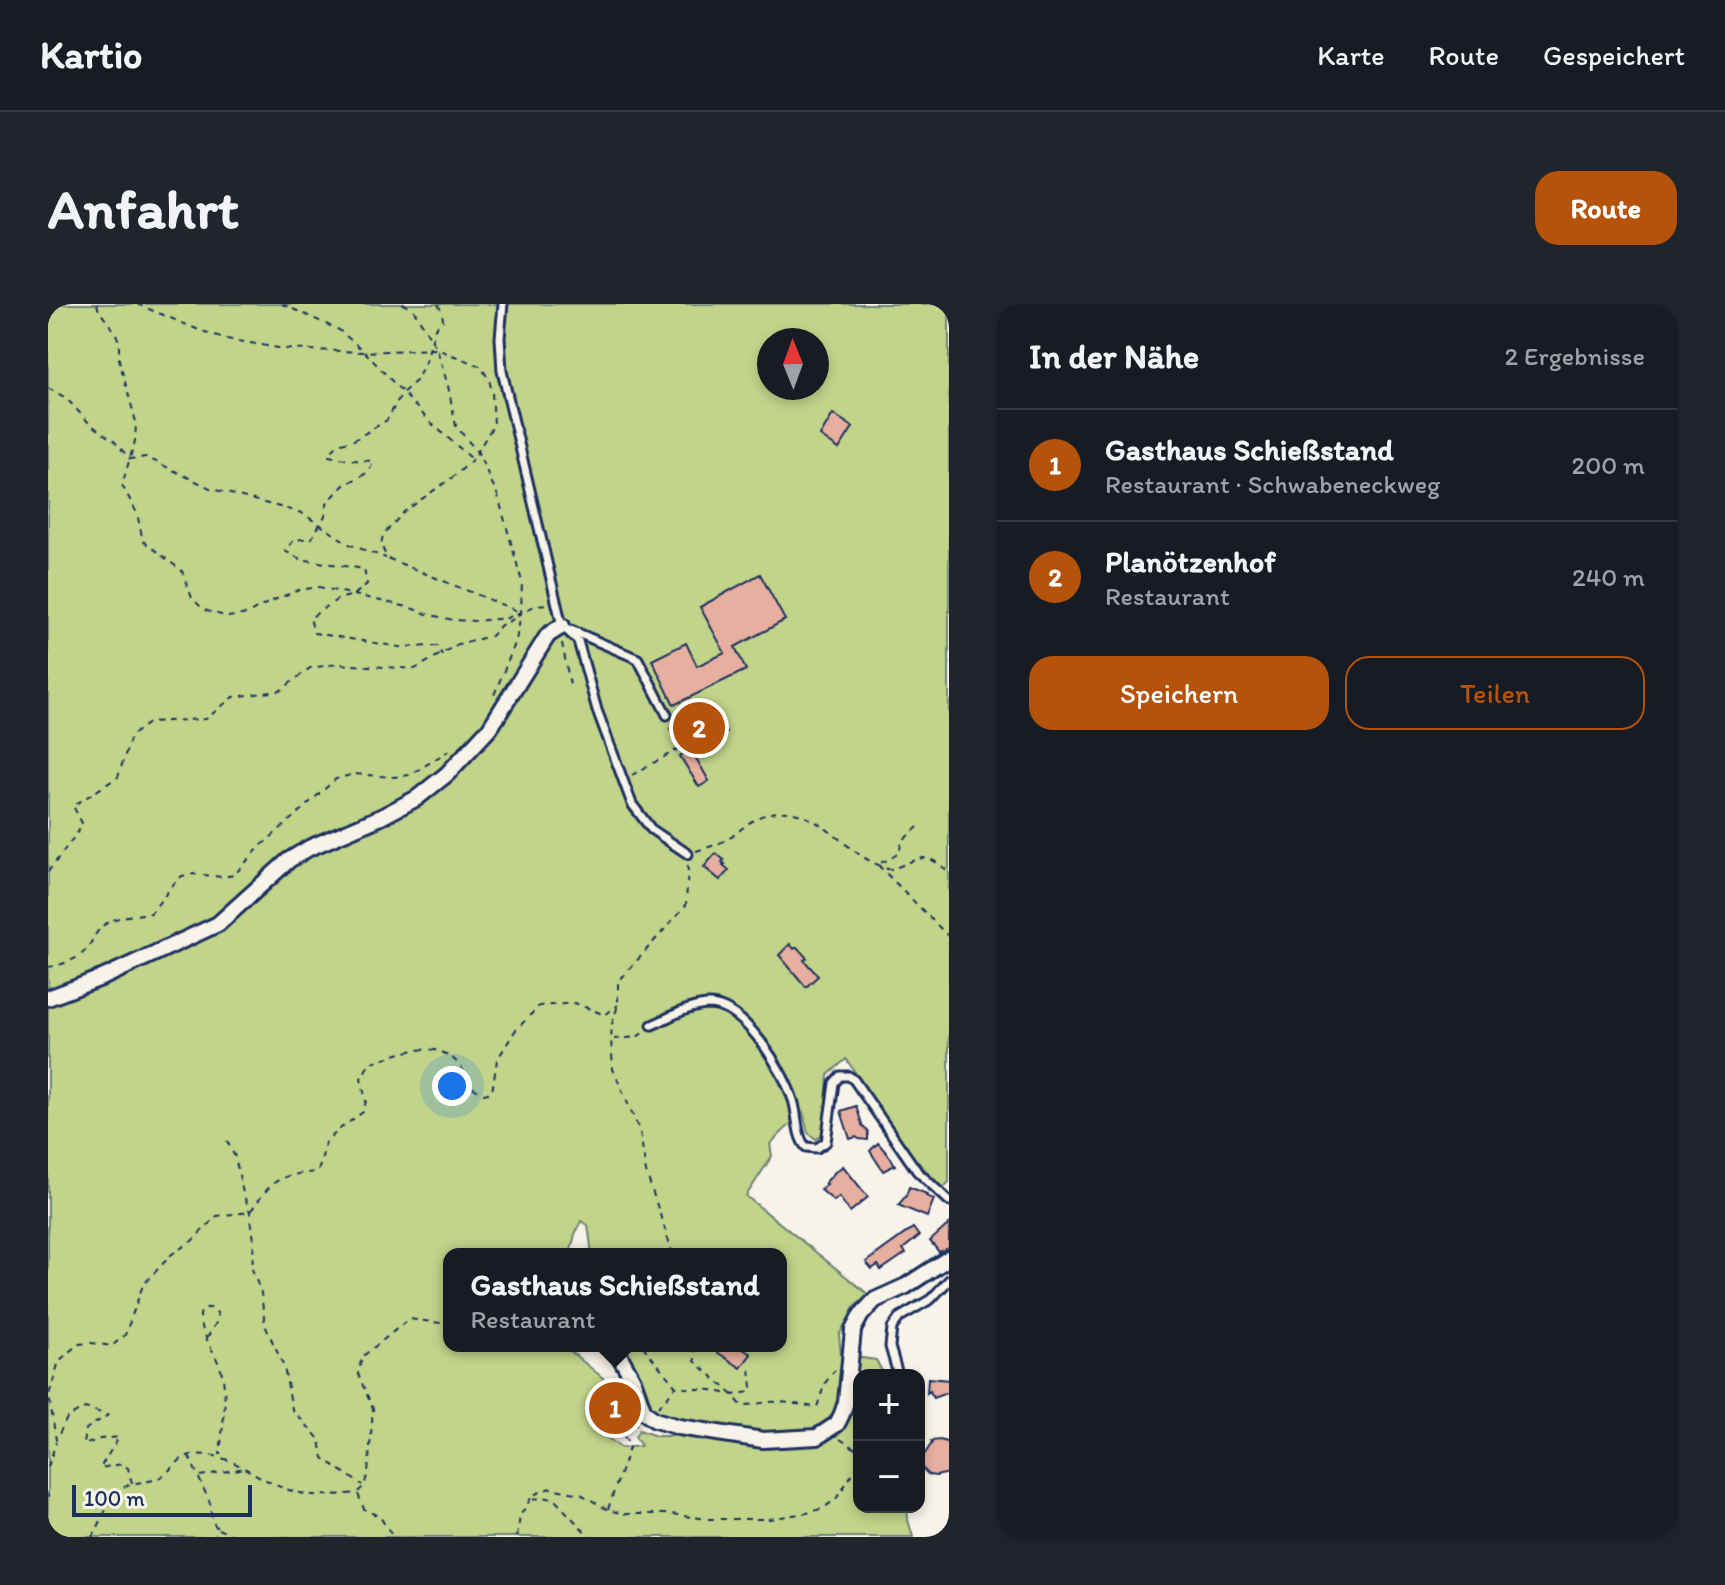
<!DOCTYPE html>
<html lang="de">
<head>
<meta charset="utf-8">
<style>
	body { margin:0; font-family:Itim,sans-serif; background:#20242c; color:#f1f3f6 }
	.controls { position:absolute; right:24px; bottom:24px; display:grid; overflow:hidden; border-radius:16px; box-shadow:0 4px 12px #0003 }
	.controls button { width:72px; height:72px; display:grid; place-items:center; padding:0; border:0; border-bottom:2px solid #363941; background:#171b24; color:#f1f3f6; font:40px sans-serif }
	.compass { position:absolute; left:709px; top:24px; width:72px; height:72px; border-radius:50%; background:#171b24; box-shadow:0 4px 12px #0003; rotate:359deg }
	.scale { position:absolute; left:24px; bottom:20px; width:180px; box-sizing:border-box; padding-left:8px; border:4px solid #1b2f5e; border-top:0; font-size:22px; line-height:28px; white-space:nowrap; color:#1b2f5e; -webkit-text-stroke:6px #f7f3e8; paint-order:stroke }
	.you { position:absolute; left:404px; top:782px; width:28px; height:28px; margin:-20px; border:6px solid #fff; border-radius:50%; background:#1a73e8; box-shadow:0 0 0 12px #1a73e833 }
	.badge { display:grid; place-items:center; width:52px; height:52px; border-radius:50%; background:#b45309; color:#fff; font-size:26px; font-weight:700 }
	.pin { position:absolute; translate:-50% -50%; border:4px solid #fff; box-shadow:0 2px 8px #0006 }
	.popup { position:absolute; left:395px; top:944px; width:344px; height:104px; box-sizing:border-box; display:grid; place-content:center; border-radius:16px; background:#171b24; filter:drop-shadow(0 2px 6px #0005); font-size:26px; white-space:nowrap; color:#9ea1a6 }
	.popup b { font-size:30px; color:#f1f3f6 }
	.popup::after { content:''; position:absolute; left:50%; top:100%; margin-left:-16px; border:16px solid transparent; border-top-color:#171b24 }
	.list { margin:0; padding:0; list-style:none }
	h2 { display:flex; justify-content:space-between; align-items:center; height:104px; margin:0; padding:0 32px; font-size:34px }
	h2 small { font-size:26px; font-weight:400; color:#9ea1a6 }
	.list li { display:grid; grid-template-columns:52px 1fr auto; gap:24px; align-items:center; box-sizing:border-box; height:112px; padding:0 32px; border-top:2px solid #363941 }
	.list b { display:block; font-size:30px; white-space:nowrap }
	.list p { margin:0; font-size:26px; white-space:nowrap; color:#9ea1a6 }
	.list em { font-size:26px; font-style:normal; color:#9ea1a6 }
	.actions { display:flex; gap:16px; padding:24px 32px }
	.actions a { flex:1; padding:18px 0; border:2px solid #b45309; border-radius:24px; text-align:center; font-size:28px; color:#b45309 }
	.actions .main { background:#b45309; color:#fff }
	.map { position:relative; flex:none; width:901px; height:1233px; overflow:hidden; border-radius:24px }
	header { display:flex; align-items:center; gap:48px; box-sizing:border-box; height:112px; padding:0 40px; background:#171b24; border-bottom:2px solid #363941 }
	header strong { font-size:38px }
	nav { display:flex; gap:44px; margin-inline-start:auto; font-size:28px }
	.intro { display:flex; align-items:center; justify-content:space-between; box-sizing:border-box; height:192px; padding:0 48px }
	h1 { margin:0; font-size:56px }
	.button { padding:20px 36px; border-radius:24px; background:#b45309; color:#fff; font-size:28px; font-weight:700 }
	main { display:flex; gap:48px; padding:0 48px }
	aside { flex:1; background:#171b24; border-radius:24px; box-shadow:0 4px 12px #0003 }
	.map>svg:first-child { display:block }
</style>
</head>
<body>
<header>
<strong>Kartio</strong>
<nav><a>Karte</a><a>Route</a><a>Gespeichert</a></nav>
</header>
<div class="intro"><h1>Anfahrt</h1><a class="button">Route</a></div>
<main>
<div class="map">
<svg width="901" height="1233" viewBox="0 0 901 1233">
	<rect width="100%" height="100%" fill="#f7f3e8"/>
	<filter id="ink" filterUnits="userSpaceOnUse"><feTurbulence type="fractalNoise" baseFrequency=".0125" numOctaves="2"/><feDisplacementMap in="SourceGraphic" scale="16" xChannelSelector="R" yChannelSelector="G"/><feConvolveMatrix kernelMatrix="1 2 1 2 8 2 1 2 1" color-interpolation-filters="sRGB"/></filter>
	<g filter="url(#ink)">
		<!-- green -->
		<path fill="#c1d48a" stroke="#6e8274" stroke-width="2" fill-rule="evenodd" d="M 0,0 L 901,0 L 901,878 L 895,884 L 867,855 L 798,755 L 780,771 L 776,830 L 768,835 L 760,829 L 755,808 L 722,840 L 724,852 L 698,892 L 821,991 L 807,1002 L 791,1031 L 793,1051 L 828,1056 L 836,1071 L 811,1071 L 811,1203 L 859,1203 L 860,1216 L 865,1233 L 0,1233 ZM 721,36 L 769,36 L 769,84 L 721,84 ZM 533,917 L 540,921 L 544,950 L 733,950 L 733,1042 L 572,1042 L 596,1097 L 620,1115 L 642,1120 L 632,1132 L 608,1132 L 591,1126 L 587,1133 L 593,1142 L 573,1144 L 546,1123 L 550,1087 L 558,1081 L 555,1074 L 516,1042 L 401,1042 L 401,950 L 522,950 L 527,930 Z"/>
		<!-- building -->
		<g fill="#e7afa0" stroke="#1b2f5e" stroke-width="2">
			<polygon points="785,110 805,123 791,145 772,132"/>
			<polygon points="712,270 737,316 687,343 698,366 626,401 604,356 638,339 649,362 677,349 652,303"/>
			<polygon points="663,402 678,428 644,447 661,477 651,483 632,452 640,447 624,420 636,413 638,417"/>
			<polygon points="668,549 676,556 674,558 677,560 675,561 681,566 672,576 656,563"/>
			<polygon points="742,640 746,645 749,643 759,654 756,656 770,672 758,683 731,651"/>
			<polygon points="808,802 815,823 820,827 820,836 811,835 808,833 802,835 793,807"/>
			<polygon points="830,839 843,854 847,861 835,867 822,847"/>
			<polygon points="795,862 820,893 802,908 791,893 786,897 772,885 779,880 777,879 787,868"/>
			<polygon points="861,883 879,890 878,892 886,895 879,913 850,901 858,892"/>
			<polygon points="901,920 901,944 891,948 882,937"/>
			<polygon points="865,924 871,932 855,945 858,949 833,966 830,961 824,965 818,958"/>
			<polygon points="660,1042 690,1042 703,1050 693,1064"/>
			<polygon points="880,1074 901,1076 901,1088 885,1094 882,1087 879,1089"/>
			<polygon points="574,1077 582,1098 575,1101 573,1119 558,1117 562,1082"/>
			<polygon points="892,1136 901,1139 901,1169 888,1172 881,1171 871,1161 871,1151 876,1151 884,1139 883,1137"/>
		</g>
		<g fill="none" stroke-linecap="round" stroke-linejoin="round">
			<defs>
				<g id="service">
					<polyline points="455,0 452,34 454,67 514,322 530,337 549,406 584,500 603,525 640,550"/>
					<polyline points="523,326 590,355 619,411"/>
					<path d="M 604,721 C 622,713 642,701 662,701 C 698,703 735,766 745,796 C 750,811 748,832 758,843 L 769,844 L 778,838 L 786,779 L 792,772 L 801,772 L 806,776 L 869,867 L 901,897"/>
					<polyline points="849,1067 842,1043 844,1024 852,1013 883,995 901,976"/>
				</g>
				<g id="minor">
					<polyline points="0,694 56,673 170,620 241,556 261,544 333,513 369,494 399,470 442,424 500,331 514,322"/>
					<polyline points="566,1042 585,1076 596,1108 607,1116 631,1123 715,1136 769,1133 789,1120 794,1110 798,1098 805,1026 813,1011 827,996 858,982 901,954"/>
				</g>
			</defs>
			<!-- service casing -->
			<use href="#service" stroke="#1b2f5e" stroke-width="13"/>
			<!-- minor casing -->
			<use href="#minor" stroke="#1b2f5e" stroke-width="20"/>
			<!-- path -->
			<g stroke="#1b2f5e" stroke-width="2" stroke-dasharray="6 6" stroke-linecap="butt">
				<polyline points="49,0 51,7 66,26 71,37 71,56 88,118 87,137 74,181 89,209 95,237 134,267 144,294 156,306 180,313 200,310 221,298 251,286 271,283 360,303 379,310 405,316 428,317 459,314 489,301 500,300"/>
				<polyline points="89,0 151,26 179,35 236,45 317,48 389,45 432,62 441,75 444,88 446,120 425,155 409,170 357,207 335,231 333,241 339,254 472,308"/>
				<polyline points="234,0 291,26 317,48 382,118 424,155"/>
				<polyline points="355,0 365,5 389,45 400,82 408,122 430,149 450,192 474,278 473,309 468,337 446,391"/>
				<polyline points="390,0 394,8 395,16 387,24 378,57 368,77 354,89 339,116 306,136 289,140 281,152 302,156 325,157 321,168 296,181 279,199 278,210 264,234 246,236 237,247 252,255 316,265 319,280 306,291 290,295 262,314 266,329 351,343 390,342 394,351"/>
				<polyline points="0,84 18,94 42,120 66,137 82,155 98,153 164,185 254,209 303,241 338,254"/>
				<polyline points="514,339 522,381"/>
				<polyline points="584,471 632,444 620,420"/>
				<polyline points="870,523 854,537 851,549 840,556 829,560 901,633"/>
				<path d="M 648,547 C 660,543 673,540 683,533 C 695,524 705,514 719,510 C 765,497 792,544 828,560 C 832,561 835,564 840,565 C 845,565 847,564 852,562 C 877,551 879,550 901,568"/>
				<polyline points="0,568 35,521 25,502 70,473 83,432 102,418 158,415 185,393 232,387 262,364 289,360 367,365 410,340 443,332 453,321 468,314 472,309"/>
				<path d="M 0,663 C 11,662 27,656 35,649 C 45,640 46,626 59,619 C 72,611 89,611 103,609 L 128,577 L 134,572 L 145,570 L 175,573 L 186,571 L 212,543 L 288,475 L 306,470 L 346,473 L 362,471 L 402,446"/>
				<polyline points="566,735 589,733 597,727"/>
				<polyline points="179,837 187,853 195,889 202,908 206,936 204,965 213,989 217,1021 236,1063 244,1105 272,1136 275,1154 314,1181"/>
				<polyline points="625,950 598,868 592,828 565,765 563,735 564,720 570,701 570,678 638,601 640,560"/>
				<path d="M 159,1034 L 168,1019 L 170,1010 L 164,1004 L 158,1004 L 152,1010 C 152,1033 172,1052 175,1075 C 179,1100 174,1127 172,1151"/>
				<polyline points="595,1042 628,1083 663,1086 685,1091 701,1088 704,1083 702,1065"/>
				<path d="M 646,1042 L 647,1057 L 685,1091 L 693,1101 C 706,1102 716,1097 728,1098 C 742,1098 756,1102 769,1103 L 777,1079 L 787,1066"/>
				<polyline points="610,1103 627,1084"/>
				<polyline points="792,1135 811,1147"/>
				<polyline points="141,1152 162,1199 164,1217 169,1224 167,1233"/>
				<polyline points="0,1163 8,1138"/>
				<polyline points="152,1172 197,1164"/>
				<path d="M 84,1179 L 80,1164 L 74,1160 L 52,1164 L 71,1133 L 52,1135 L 36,1141 L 38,1125 L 60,1111 L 37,1104 L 19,1114 L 8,1136 L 1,1091 L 11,1057 L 30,1040 L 44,1039 L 64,1042 L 77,1031 L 95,981 L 124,950 L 144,937 L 169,912 L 202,908 C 226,875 228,871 270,868 L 278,838 L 293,824 L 315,808 L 318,797 L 313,774 L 322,759 C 351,750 389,732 412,762 C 424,777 416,780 436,790 L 444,788 L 449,756 L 467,727 L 491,702 L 527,699 L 557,711 L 570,701"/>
				<polyline points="0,1190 0,1194"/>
				<polyline points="310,1190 316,1205 332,1213 345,1233"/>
				<polyline points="485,1196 493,1193 506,1195 542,1233"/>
				<polyline points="560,1205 582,1141 571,1126 579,1113 589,1121"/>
				<polyline points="0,1223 4,1233"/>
				<polyline points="170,1225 189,1233"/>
				<path d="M 44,1233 C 55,1218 58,1197 73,1185 C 85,1176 102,1180 114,1172 C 124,1166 131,1153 143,1151 C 182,1146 208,1176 241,1186 C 266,1194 284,1191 309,1189 L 316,1182 L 320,1169 L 325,1105 L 310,1070 L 314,1053 L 361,1015 L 401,1020"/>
				<polyline points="469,1233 472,1212 485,1191 502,1184 533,1190 560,1206 576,1210 622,1210 659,1215 721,1215 764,1208 777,1203 788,1195 811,1160"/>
			</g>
			<!-- service -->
			<use href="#service" stroke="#f7f3e8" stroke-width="7"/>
			<!-- minor -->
			<use href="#minor" stroke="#f7f3e8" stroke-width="14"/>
		</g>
	</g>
</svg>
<div class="controls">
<button>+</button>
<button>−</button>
</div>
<svg class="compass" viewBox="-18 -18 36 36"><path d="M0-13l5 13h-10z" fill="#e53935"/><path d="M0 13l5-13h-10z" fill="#9ea1a6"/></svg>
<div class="scale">100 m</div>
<div class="you"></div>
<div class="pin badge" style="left:567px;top:1104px">1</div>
<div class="popup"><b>Gasthaus Schießstand</b>Restaurant</div>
<div class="pin badge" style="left:651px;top:424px">2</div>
</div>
<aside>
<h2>In der Nähe<small>2 Ergebnisse</small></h2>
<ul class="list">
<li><span class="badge">1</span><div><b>Gasthaus Schießstand</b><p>Restaurant · Schwabeneckweg</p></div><em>200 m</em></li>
<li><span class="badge">2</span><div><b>Planötzenhof</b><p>Restaurant</p></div><em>240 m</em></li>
</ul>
<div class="actions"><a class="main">Speichern</a><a>Teilen</a></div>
</aside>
</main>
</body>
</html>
